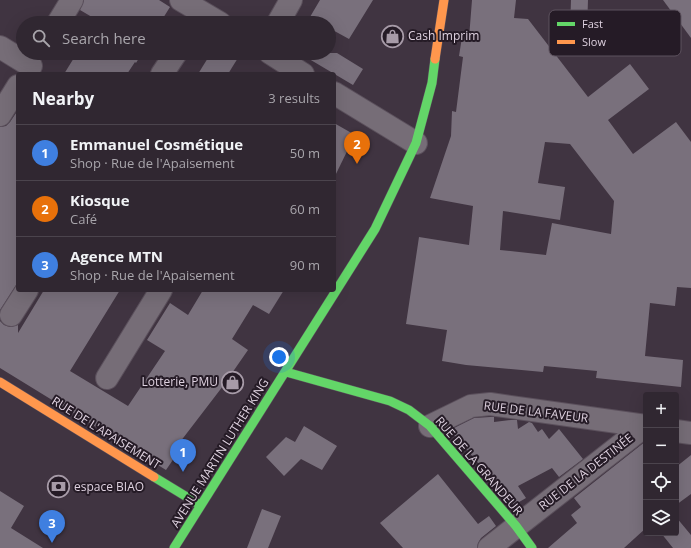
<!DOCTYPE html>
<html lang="en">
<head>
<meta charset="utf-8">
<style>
	body { margin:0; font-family:"Open Sans",sans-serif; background:#3c333d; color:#f1f3f6 }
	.controls { position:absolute; right:12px; bottom:12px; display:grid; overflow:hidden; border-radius:4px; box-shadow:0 4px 16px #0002 }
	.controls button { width:36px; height:36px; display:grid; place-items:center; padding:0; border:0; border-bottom:1px solid #4b444d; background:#302731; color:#f1f3f6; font:20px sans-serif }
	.you { position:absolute; left:279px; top:357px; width:14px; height:14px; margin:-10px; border:3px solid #fff; border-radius:50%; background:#1a73e8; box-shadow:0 0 0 6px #1a73e833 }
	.badge { display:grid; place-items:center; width:26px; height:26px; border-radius:50%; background:#a79ba8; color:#fff; font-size:13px; font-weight:700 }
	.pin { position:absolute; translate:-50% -33px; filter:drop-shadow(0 1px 2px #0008) }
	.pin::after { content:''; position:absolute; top:21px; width:14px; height:12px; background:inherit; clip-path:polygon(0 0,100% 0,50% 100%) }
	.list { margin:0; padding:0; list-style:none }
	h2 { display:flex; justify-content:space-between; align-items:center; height:52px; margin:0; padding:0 16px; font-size:17px }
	h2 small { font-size:13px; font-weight:400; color:#a8a5ab }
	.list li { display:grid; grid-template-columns:26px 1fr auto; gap:12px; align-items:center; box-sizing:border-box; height:56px; padding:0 16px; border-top:1px solid #4b444d }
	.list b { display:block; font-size:15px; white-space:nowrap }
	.list p { margin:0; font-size:13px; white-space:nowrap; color:#a8a5ab }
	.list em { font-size:13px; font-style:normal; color:#a8a5ab }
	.icon { flex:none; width:22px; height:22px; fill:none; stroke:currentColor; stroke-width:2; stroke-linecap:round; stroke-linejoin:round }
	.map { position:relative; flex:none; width:691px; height:548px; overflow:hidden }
	.search { position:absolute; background:#302731; box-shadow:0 4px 16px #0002; left:16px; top:16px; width:320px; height:44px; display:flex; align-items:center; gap:10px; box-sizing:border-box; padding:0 14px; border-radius:22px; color:#a8a5ab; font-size:15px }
	.panel { position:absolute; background:#302731; box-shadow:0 4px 16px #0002; left:16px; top:72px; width:320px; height:220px; border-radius:4px }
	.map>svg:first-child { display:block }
</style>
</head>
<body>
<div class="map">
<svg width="691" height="548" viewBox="0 0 691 548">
	<rect width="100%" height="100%" fill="#403441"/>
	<!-- building -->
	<g fill="#79707c" fill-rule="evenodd">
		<polygon points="84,0 159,0 170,7 160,23 95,23 97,20 80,10"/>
		<polygon points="320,0 373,0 349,39 329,28 329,23 321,23 310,17"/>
		<path d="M 472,0 L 516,0 L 514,18 L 528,19 L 588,97 L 630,64 L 649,89 L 608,120 L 633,154 L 676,122 L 691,142 L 691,288 L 677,287 L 675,306 L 650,303 L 645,356 L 683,360 L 681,387 L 596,378 L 597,371 L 544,366 L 543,372 L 466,365 L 442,361 L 447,330 L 406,324 L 419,237 L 469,245 L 473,206 L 430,198 L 451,136 L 452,111 L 456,112 L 463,57 L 459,56 L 462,37 L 469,38 ZM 545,142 L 570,144 L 614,201 L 611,234 L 552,223 L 546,255 L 500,250 L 503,211 L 560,220 L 565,187 L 538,183 Z"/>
		<polygon points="571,0 588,0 587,30 570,29"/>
		<polygon points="663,0 691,0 691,38"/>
		<polygon points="77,53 142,53 136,63 135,62 127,74 64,74"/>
		<polygon points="211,53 241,53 228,74 198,74"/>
		<polygon points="299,53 337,53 363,69 353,85"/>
		<polygon points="18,110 18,282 0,310 0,127 6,126 10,122"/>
		<polygon points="334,123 355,135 334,178"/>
		<polygon points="44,290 120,290 70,371 128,406 165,351 147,340 170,303 188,315 203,290 284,290 269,314 253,305 232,339 248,350 223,386 177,446 181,448 166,470 0,368 0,321 4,325 10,327 18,325 18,333"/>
		<polygon points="490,417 494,417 494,422 511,420 517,420 518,429 529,422 532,423 538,432 542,429 549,439 559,429 583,459 559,477 552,468 518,486 526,498 514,505 450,430 474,418"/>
		<polygon points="304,426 337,446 322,470 301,459 284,476 266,457 286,437 295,442"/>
		<polygon points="646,441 646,528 624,548 548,548 577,523 571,515 581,507 574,498"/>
		<polygon points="691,455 691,494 676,505 676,467"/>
		<polygon points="438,474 478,524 489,516 496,526 481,538 478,543 477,548 403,548 380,523"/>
		<polygon points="0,491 24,506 11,528 43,548 0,548"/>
		<polygon points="262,509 281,516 268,548 247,548"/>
		<polygon points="676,517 691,535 691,548 673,548 661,533 676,533"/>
	</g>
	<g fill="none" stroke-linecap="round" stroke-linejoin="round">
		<defs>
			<g id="street">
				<polyline points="181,0 220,23"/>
				<polyline points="58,23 72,0"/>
				<polyline points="278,23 291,0"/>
				<polyline points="0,47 31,66"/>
				<polyline points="270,53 303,74"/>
				<polyline points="162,74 176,53"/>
				<polyline points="334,93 416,143"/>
				<polyline points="0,115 18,86"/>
				<polyline points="11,315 27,290"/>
				<polyline points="107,378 161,290"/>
				<polyline points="430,426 471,406 490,404 646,426"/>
				<polyline points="676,431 691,433"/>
				<polyline points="489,548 645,426"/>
			</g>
			<g id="fast">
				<polyline points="286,372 390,401 409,410 430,426 516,526 532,548"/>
				<polyline points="154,477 200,505"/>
				<polyline points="174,548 375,229 416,143 432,83 435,59"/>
			</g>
			<g id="slow">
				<polyline points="435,59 444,0"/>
				<polyline points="0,382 154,477"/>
			</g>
		</defs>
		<!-- street casing -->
		<use href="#street" stroke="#5b505c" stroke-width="24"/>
		<!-- fast casing -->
		<use href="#fast" stroke="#5b505c" stroke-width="10"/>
		<!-- slow casing -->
		<use href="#slow" stroke="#5b505c" stroke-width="10"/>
		<!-- street -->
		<use href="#street" stroke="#766d77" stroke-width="22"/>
		<!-- fast -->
		<use href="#fast" stroke="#63d668" stroke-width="9"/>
		<!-- slow -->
		<use href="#slow" stroke="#ff974d" stroke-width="9"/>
	</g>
	<!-- icons -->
	<defs>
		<symbol id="shop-ring" viewBox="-11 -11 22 22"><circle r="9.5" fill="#251b26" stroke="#a79ba8" stroke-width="1.5"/><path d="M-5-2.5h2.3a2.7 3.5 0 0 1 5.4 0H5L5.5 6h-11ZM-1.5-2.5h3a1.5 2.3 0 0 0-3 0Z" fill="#a79ba8"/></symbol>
		<symbol id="bank-ring" viewBox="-11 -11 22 22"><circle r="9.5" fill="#251b26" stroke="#a79ba8" stroke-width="1.5"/><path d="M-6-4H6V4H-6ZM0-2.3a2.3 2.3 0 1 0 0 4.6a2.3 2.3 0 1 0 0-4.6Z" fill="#a79ba8"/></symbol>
	</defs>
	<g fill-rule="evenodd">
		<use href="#shop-ring" x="380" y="24" width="25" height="25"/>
		<use href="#shop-ring" x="220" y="370" width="25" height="25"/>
		<use href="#bank-ring" x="46" y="474" width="25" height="25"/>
	</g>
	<g text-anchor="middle" stroke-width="4" stroke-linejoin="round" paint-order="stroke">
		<!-- poi labels -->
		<g font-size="12" fill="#dfd2e0" stroke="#251b26" text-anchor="start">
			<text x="408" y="40">Cash Imprim</text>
			<text x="218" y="386" text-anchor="end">Lotterie, PMU</text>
			<text x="74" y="491">espace BIAO</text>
		</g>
		<!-- street labels -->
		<g font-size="12" fill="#dfd2e0" stroke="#251b26">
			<text transform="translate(536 412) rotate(7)" y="4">RUE DE LA FAVEUR</text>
			<text transform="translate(106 433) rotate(32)" y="4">RUE DE L'APAISEMENT</text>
			<text transform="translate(220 453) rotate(-58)" y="4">AVENUE MARTIN LUTHER KING</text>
			<text transform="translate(479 466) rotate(49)" y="4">RUE DE LA GRANDEUR</text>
			<text transform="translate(586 472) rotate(-38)" y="4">RUE DE LA DESTINÉE</text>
		</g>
	</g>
	<!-- legend -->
	<rect x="549" y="10" width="132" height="46" rx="6" fill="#251b26" stroke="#5d525e" stroke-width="1"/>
	<rect x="557" y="22" width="18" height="4" fill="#63d668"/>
	<rect x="557" y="40" width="18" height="4" fill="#ff974d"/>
	<g font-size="11" fill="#dfd2e0">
		<text x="582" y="28">Fast</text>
		<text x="582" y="46">Slow</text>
	</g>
</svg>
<div class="controls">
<button>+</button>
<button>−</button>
<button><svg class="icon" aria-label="locate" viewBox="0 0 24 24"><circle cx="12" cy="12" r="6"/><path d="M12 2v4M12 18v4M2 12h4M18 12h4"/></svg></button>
<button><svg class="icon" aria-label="layers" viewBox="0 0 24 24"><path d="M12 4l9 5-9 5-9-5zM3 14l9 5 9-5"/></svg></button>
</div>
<div class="you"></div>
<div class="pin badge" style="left:183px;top:472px;background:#3f7fe0">1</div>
<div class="pin badge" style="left:357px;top:164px;background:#e8710a">2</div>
<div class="pin badge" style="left:52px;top:543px;background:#3f7fe0">3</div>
<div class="search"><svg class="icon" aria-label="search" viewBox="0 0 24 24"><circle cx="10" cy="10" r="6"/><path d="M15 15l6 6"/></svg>Search here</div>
<section class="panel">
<h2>Nearby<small>3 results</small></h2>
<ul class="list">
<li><span class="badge" style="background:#3f7fe0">1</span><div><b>Emmanuel Cosmétique</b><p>Shop · Rue de l'Apaisement</p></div><em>50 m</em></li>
<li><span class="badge" style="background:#e8710a">2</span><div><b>Kiosque</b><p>Café</p></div><em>60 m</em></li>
<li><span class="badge" style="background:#3f7fe0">3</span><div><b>Agence MTN</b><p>Shop · Rue de l'Apaisement</p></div><em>90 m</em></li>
</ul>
</section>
</div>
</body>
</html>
